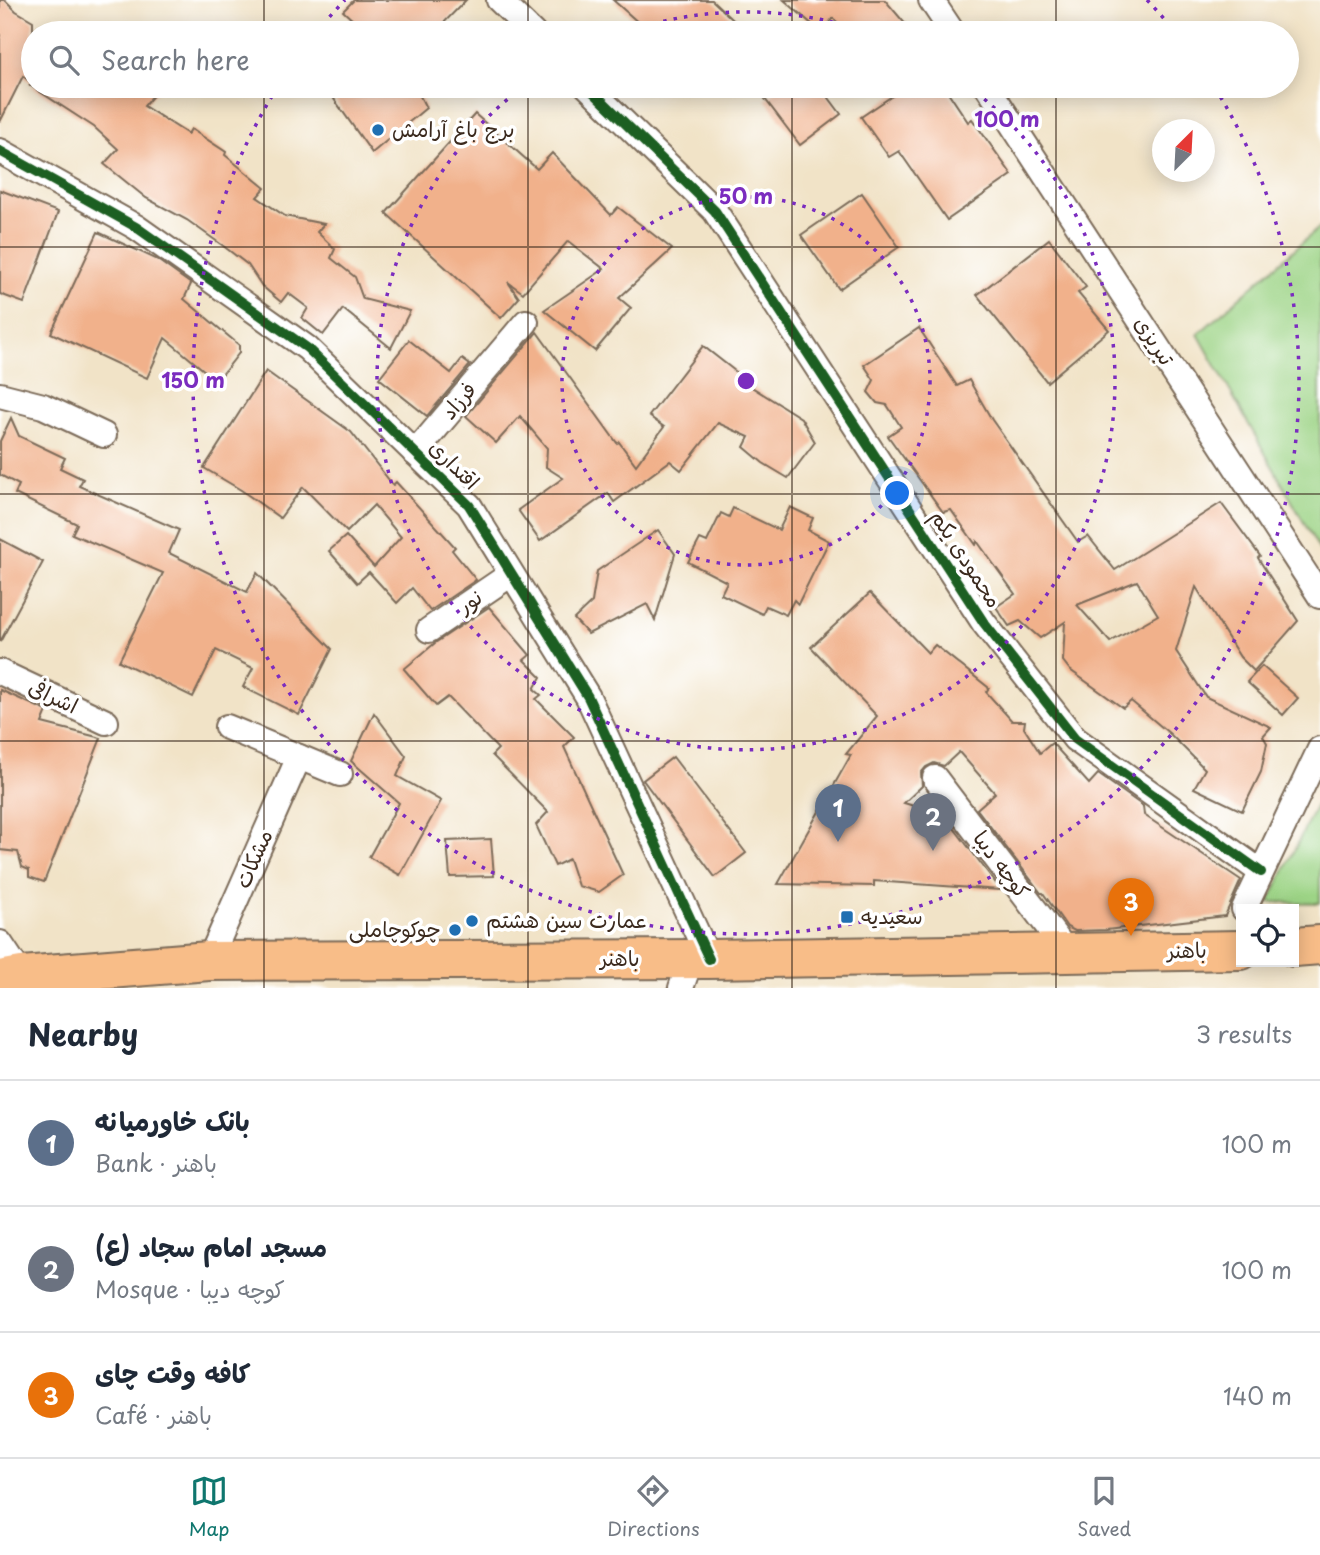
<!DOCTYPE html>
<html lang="en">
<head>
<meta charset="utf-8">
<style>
	body { margin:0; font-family:"Playpen Sans","Playpen Sans Arabic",sans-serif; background:#f6f6f7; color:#1f2937 }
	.controls { position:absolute; right:21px; bottom:21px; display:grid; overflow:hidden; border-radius:0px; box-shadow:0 4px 18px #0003 }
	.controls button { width:63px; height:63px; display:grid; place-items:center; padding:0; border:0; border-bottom:2px solid #e0e1e3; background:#fff; color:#1f2937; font:35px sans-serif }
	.compass { position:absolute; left:1152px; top:119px; width:63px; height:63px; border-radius:50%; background:#fff; box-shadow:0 4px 18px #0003; rotate:24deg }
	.you { position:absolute; left:898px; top:494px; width:24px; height:24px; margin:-18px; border:5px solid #fff; border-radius:50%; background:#1a73e8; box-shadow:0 0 0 10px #1a73e833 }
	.badge { display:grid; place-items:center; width:46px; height:46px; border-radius:50%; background:#0f766e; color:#fff; font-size:23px; font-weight:700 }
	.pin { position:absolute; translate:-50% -58px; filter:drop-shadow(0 2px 4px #0008) }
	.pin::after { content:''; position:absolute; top:37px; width:24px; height:21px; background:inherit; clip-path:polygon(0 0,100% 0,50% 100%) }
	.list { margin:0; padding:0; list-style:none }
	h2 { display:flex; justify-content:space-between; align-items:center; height:91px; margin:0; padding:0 28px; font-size:30px }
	h2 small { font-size:23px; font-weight:400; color:#747a83 }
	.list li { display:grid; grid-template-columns:46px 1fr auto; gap:21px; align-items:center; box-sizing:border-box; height:126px; padding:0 28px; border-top:2px solid #e0e1e3 }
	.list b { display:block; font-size:26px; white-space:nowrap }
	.list p { margin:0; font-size:23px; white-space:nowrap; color:#747a83 }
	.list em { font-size:23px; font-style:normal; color:#747a83 }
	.icon { flex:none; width:38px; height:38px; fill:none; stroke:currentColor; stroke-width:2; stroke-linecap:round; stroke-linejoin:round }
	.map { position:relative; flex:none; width:1320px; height:988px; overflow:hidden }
	.search { position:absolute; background:#fff; box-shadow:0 4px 18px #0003; left:21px; right:21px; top:21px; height:77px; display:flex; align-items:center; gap:18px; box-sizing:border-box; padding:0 24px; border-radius:38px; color:#747a83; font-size:26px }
	.sheet { height:469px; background:#fff }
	nav { display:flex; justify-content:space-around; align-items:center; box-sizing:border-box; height:98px; border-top:2px solid #e0e1e3; background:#fff; font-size:19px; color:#747a83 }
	nav a { display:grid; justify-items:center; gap:4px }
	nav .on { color:#0f766e }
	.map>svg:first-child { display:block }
</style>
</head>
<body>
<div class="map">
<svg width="1320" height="988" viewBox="0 0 1320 988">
	<rect width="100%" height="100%" fill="#fff"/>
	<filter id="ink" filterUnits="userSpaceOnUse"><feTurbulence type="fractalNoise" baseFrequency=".0143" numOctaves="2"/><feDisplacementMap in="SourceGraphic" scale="14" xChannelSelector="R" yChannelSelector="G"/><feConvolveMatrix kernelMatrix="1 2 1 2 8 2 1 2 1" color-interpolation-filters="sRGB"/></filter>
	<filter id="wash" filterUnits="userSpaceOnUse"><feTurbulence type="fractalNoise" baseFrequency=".00686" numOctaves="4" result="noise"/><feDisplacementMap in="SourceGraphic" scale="28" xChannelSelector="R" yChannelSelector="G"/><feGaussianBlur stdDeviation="1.57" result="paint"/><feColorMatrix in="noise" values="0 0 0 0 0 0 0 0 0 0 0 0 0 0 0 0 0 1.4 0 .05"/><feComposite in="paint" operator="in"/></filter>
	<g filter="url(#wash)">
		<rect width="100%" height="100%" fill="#f1e3c7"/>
		<!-- green -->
		<g fill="#9dd486" stroke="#6c7f52" stroke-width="2">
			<polygon points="1320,227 1320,551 1198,334"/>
			<polygon points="1320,797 1320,903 1269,902"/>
		</g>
		<g id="blocks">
			<!-- building -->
			<g fill="#f1b18b" fill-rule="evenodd">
				<polygon points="0,0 5,0 16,11 33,21 33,84 23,76 0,122"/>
				<polygon points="354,0 466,0 434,33 367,33 343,11"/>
				<polygon points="613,0 712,0 747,33 650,33"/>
				<polygon points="784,0 885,0 913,33 845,33 833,18 821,32"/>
				<polygon points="31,86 161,86 144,106 188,134 191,129 226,152 225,155 265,188 257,197 285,216 324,224 317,232 335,249 331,258 355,277 363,299 410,311 391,348 343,309 323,335 302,318 308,308 288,293 281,302 262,286 248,265 222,245 187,220 146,198 104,164 118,149 94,127"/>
				<polygon points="347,86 415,86 426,108 372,153 334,99"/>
				<polygon points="782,86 820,86 841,114 800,145 765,99"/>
				<polygon points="888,86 944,86 968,122 972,119 1012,175 947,220 899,151 889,157 861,117 895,94"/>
				<polygon points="475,114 537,169 552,153 611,215 618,207 672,249 619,298 631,308 595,351 544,310 604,269 568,241 523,293 508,282 519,298 501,318 386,213"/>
				<polygon points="0,190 58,212 24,303 0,294"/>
				<polygon points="862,193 899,247 839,289 801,235"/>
				<polygon points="98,232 156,259 191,284 184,299 239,345 239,353 217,381 165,338 147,378 51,333"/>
				<polygon points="1049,239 1086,287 1078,293 1109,330 1047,382 977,295"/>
				<path d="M 919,328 L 957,386 L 969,380 L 992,420 L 1078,542 L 1088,536 L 1115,570 L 1221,503 L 1260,556 L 1258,558 L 1298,621 L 1254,671 L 1240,657 L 1196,587 L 1176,651 L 1206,697 L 1271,727 L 1263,736 L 1267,743 L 1261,772 L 1242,811 L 1194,788 L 1205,769 L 1170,734 L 1131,701 L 1123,708 L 1070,670 L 1063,661 L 1065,622 L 1040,638 L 1020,621 L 1009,626 L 996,607 L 1015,594 L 977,541 L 976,545 L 951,510 L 943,512 L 888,436 L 901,427 L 887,405 L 877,403 L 868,392 L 874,380 L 864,365 ZM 1137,581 L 1158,615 L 1110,642 L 1077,605 Z"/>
				<polygon points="537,332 617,443 619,442 636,465 664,427 649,416 703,346 749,382 747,384 801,418 815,442 788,478 763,463 744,447 749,437 718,423 681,470 670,461 614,502 608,493 540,541 518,510 563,478 546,467 547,448 520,416 496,443 466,416"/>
				<polygon points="409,340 451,373 462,359 470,365 427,416 379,378"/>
				<polygon points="266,371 351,432 393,485 396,482 455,547 452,550 476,580 430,611 412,588 397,603 369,572 357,583 329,551 346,536 374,567 401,537 374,505 347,532 303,487 280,518 241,490 204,468"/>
				<polygon points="11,418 19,436 65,458 60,468 83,479 79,486 179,530 169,553 247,592 257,573 332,649 299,715 243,687 253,668 216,650 193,697 119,661 163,573 72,534 77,524 15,494 19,485 0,475 0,441"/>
				<polygon points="790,507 813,518 808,530 829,541 798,604 794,600 786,615 766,606 762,614 721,594 727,582 688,562 700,539 707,542 721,513 729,517 733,508 779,530"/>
				<polygon points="658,530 675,554 655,620 647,604 588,634 574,619 592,602 597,571"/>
				<polygon points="0,539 43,562 0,642"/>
				<polygon points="870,593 928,653 935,645 989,688 986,692 1012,721 1025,721 1024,728 1040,753 1052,743 1089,784 1098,774 1143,806 1144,815 1241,880 1225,916 1106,930 1075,931 1067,927 1043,893 1041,893 977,809 995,793 959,752 944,766 934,763 926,767 921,773 922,786 904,803 944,815 1001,890 874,881 874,886 778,884 851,755 846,754 877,716 811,647"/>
				<polygon points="489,607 530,655 524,660 541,677 534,689 541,695 536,699 574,737 564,747 623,875 599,892 578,886 569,859 555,866 536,825 548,812 492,755 498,749 448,697 436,706 404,669 435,643"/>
				<polygon points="1262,666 1298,698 1283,715 1247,682"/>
				<polygon points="0,690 47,711 42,723 101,738 44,882 29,877 29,870 22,867 18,852 0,850"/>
				<polygon points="374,713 406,756 397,776 441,801 400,875 369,857 399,803 351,761"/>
				<polygon points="673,757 746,853 715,877 643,780"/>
				<polygon points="491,839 494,876 450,877 447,841"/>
			</g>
		</g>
	</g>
	<g filter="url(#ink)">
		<use href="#blocks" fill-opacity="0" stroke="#7b6b59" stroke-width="2"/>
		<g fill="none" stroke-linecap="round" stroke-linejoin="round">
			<defs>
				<g id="street">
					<polyline points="499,0 533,33"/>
					<polyline points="931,0 953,33"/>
					<polyline points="587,86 715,211 984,623 1075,739 1261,872"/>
					<polyline points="987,86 1320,596"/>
					<polyline points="0,151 136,227 307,348 469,505 588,697 709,959"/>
					<polyline points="0,395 43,406 104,435"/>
					<polyline points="415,453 526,322"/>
					<polyline points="429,630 511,574"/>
					<polyline points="0,672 106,722"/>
					<polyline points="227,727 340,774"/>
					<polyline points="935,778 1068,953"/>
					<polyline points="1244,909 1320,749"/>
					<polyline points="0,943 22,976 17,987"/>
					<polyline points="209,961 299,757"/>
					<polyline points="681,988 691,959"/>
				</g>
				<g id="primary">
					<polyline points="1294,947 1320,945"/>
					<polyline points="0,980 22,976 209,961 709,959 1241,950"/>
				</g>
			</defs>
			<!-- street casing -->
			<use href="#street" stroke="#7b6b59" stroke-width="28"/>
			<!-- primary casing -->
			<use href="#primary" stroke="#7b6b59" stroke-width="42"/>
			<!-- street -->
			<use href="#street" stroke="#fff" stroke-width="24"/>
			<!-- primary -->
			<use href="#primary" stroke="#f8bd88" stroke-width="38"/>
			<defs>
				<g id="cycleway">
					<polyline points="587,86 715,211 984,623 1075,739 1261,872"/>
					<polyline points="0,151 136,227 307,348 469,505 588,697 709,959"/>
				</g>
			</defs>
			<!-- cycleway casing -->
			<use href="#cycleway" stroke="#fff" stroke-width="15"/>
			<!-- cycleway -->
			<use href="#cycleway" stroke="#1b5e20" stroke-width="10"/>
		</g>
	</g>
	<!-- grid -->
	<path fill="none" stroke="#3b2a1e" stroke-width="2" stroke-opacity="0.55" d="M 264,0 L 264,33M 528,0 L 528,33M 792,0 L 792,33M 1056,0 L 1056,33M 264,86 L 264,988M 528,86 L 528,988M 792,86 L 792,988M 1056,86 L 1056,988M 0,247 L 1320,247M 0,494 L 1320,494M 0,741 L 1320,741"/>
	<!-- distance rings -->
	<g fill="none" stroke="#7b2cbf" stroke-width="3.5" stroke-dasharray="3.5 7">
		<circle cx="746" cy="381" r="184"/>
		<path d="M623 33A369 369 0 0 1 869 33M968 86A369 369 0 1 1 524 86"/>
		<path d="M316 33A553 553 0 0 1 345 0M1147 0A553 553 0 0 1 1176 33M1215 88A553 553 0 1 1 277 88"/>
	</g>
	<!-- markers -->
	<g fill="#1f6fb2" stroke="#fff" stroke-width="2.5">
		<circle cx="378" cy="130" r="7"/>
		<rect x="840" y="910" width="14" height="14" rx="3.5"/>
		<circle cx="472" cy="921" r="7"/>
		<circle cx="455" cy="930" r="7"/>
	</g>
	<g text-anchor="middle" stroke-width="7" stroke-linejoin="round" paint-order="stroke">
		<!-- poi labels -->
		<g font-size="21" fill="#3b2a1e" stroke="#fff" text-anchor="start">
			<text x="392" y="137">برج باغ آرامش</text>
			<text x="861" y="924">سعیدیه</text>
			<text x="486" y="928">عمارت سین هشتم</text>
			<text x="441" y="937" text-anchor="end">چوکوچاملی</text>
		</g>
		<!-- street labels -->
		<g font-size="21" fill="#3b2a1e" stroke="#fff">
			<text transform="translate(1154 341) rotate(57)" y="7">تبریزی</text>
			<text transform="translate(459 401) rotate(-50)" y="7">فرزاد</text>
			<text transform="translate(454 465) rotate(45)" y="7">اقتداری</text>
			<text transform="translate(966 559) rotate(57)" y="7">محمودی یکم</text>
			<text transform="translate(470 602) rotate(-35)" y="7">نور</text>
			<text transform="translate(53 697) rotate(25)" y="7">اشرافی</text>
			<text transform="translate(254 859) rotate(-66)" y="7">مشکات</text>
			<text transform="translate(1001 865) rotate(53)" y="7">کوچه دیبا</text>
			<text transform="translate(1187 951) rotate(-1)" y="7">باهنر</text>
			<text x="620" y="966">باهنر</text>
		</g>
	</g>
	<circle cx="746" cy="381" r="10" fill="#7b2cbf" stroke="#fff" stroke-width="3.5"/>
	<g font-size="21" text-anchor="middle" font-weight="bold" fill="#7b2cbf" stroke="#fff" stroke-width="7" stroke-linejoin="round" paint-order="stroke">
		<text x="1007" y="127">100 m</text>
		<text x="746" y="204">50 m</text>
		<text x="193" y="388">150 m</text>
	</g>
</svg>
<div class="controls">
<button><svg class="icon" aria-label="locate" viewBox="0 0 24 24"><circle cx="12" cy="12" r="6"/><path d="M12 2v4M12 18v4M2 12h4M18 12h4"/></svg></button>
</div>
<svg class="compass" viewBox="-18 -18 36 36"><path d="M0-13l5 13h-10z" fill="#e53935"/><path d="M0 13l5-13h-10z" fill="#747a83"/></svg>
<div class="you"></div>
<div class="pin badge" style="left:838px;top:842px;background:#5c6f8a">1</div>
<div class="pin badge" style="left:933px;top:851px;background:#6b7280">2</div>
<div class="pin badge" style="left:1131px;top:936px;background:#e8710a">3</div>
<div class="search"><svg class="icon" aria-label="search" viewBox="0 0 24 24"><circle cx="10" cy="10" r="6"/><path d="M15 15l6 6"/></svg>Search here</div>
</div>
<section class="sheet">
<h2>Nearby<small>3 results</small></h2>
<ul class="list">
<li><span class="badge" style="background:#5c6f8a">1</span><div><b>بانک خاورمیانه</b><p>Bank · باهنر</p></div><em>100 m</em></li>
<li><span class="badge" style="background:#6b7280">2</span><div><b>مسجد امام سجاد (ع)</b><p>Mosque · کوچه دیبا</p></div><em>100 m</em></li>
<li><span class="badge" style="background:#e8710a">3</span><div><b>کافه وقت چای</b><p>Café · باهنر</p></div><em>140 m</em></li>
</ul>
</section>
<nav>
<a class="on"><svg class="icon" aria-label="map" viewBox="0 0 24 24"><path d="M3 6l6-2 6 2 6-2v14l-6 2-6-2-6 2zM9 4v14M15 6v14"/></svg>Map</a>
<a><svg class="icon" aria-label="directions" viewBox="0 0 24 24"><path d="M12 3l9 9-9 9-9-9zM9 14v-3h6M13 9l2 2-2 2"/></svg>Directions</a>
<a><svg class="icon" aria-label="saved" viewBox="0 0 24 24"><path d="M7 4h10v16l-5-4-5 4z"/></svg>Saved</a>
</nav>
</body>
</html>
